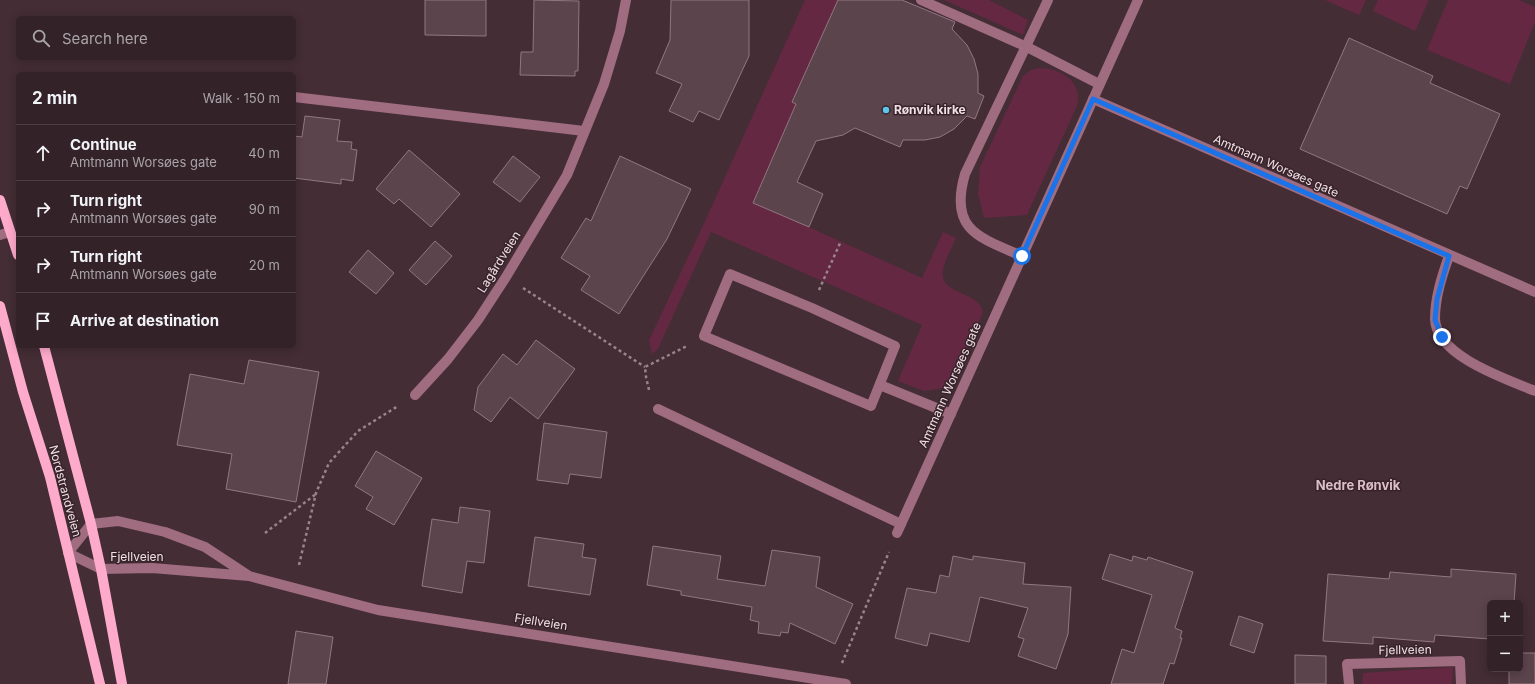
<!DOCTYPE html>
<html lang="en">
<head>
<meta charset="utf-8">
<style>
	body { margin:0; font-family:Inter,sans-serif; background:#3b2a30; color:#f1f3f6 }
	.controls { position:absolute; right:12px; bottom:12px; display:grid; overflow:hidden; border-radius:6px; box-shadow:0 2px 10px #0003 }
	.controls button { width:36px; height:36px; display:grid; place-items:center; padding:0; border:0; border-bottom:1px solid #4e3f45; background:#332228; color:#f1f3f6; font:20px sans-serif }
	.stop { position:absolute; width:12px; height:12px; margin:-9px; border:3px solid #1a73e8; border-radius:50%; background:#fff }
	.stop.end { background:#1a73e8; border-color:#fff; box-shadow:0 1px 4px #0008 }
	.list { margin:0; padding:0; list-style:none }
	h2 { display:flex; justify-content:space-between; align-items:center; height:52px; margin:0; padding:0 16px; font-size:17px }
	h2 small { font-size:13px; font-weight:400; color:#a9a4a8 }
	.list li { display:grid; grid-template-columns:26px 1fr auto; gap:12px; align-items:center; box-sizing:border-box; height:56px; padding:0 16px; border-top:1px solid #4e3f45 }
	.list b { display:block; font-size:15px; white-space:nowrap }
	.list p { margin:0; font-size:13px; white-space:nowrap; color:#a9a4a8 }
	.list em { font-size:13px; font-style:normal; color:#a9a4a8 }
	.icon { flex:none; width:22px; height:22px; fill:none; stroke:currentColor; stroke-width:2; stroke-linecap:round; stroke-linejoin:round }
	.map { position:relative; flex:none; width:1535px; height:684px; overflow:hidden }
	.search { position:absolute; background:#332228; box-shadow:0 2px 10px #0003; left:16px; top:16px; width:280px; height:44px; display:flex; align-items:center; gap:10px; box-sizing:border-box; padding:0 14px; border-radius:6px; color:#a9a4a8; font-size:15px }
	.panel { position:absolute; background:#332228; box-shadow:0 2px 10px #0003; left:16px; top:72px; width:280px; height:276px; border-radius:6px }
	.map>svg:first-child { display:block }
</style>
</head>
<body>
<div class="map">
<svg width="1535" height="684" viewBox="0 0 1535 684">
	<rect width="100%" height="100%" fill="#442d35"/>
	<!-- green -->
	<g fill="#642842">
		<path d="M 805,0 L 838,0 L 792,102 L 796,104 L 753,202 L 922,278 L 943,232 L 956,238 C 952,248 945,259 943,270 C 938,295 980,291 983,312 L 954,376 L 944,388 L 924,391 L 898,381 L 922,325 L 711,232 L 658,349 L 652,354 L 649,340 L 706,219 Z"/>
		<polygon points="944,0 989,0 1028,20 1023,35"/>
		<polygon points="1325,0 1366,0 1359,15"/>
		<polygon points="1378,0 1429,0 1415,31 1373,11"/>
		<polygon points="1448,0 1519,0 1535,7 1535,22 1510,84 1427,50"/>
		<path d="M 1039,68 C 1061,68 1083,82 1077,106 L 1027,215 L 984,218 L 978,194 L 980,167 L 1023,76 L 1031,70 Z"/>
		<polygon points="1453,667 1452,684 1362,684 1363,673"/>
	</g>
	<!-- building -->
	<g fill="#5c444d" stroke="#927780">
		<polygon points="425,0 486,0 486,36 425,35"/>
		<polygon points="534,0 579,1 578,71 575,71 575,76 520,75 521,52 533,52"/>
		<polygon points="671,0 749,0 749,56 719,120 699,111 693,122 669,111 682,84 656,73 670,40"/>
		<polygon points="838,0 902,0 955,22 952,29 967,45 974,59 978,74 978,93 984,96 975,119 967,116 954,129 940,137 925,140 903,140 900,147 855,128 843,135 816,141 797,182 823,194 809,227 753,203 796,104 792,102"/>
		<polygon points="1349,38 1433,76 1430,83 1500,114 1467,189 1460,186 1447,214 1300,149"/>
		<polygon points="305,116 340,120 337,141 352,142 351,149 357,150 353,181 341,179 341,184 294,178 294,136 302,137"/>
		<polygon points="409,150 460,194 431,227 399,199 394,204 376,189"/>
		<polygon points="513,156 540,177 520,202 493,182"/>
		<polygon points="620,156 691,189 667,239 619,314 581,290 590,276 561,258 586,218 591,221"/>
		<polygon points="435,241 452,256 426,285 409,270"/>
		<polygon points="368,250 394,273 376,294 349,272"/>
		<polygon points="536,340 575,369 538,419 510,397 491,422 474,410 478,387 503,354 517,365"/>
		<polygon points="249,360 319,372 296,502 226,489 232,454 177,445 190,374 244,384"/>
		<polygon points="544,423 607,432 601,478 570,474 568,484 537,480"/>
		<polygon points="376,451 422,478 394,525 366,509 373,497 355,486"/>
		<polygon points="460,507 490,511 484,563 467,561 462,593 422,586 432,519 458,523"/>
		<polygon points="535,537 584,544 582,557 596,559 590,595 528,586"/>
		<polygon points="653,546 721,556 717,579 765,586 772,550 820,557 816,587 853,604 835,644 790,623 788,633 781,632 780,636 758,633 759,622 750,620 752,607 681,595 681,591 647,585"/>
		<polygon points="1110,554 1132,561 1133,556 1147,560 1148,557 1193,572 1175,628 1182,631 1180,638 1182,638 1174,664 1170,663 1163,684 1111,684 1122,649 1134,653 1152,595 1102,579"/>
		<polygon points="953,556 973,560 973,556 1025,563 1023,584 1071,587 1068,634 1056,669 1018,656 1024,639 1018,637 1028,608 980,597 969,642 930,633 927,646 895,638 907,588 936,593 940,575 949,577"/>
		<polygon points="1451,569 1516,574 1514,603 1490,603 1490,639 1435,635 1434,642 1373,637 1373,644 1323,641 1328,574 1389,579 1390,572 1451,577"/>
		<polygon points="1239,616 1263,624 1254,653 1230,645"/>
		<polygon points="296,631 333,637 326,684 288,684"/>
		<polygon points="1520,653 1535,653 1535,684 1509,684 1509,669 1520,669"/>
		<polygon points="1295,655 1326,656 1326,684 1295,684"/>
	</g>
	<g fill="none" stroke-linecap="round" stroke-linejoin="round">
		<!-- path -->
		<g stroke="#98858b" stroke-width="2.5" stroke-dasharray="3 3" stroke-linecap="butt">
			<polyline points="523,288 645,367"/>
			<polyline points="819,290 841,241"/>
			<polyline points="649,390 646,377 645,367 687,346"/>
			<polyline points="265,533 316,494"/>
			<polyline points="299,565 316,493 329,463 358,431 398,406"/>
			<polyline points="842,663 889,552"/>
		</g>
		<!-- minor -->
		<g stroke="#a06c80" stroke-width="10">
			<polyline points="921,0 1027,47 1099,84"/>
			<polyline points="294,97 584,131"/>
			<polyline points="1093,99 1535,292"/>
			<polyline points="0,235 10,232"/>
			<path d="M 1022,256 C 977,237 949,229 965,174 L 1048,0"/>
			<path d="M 1449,256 C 1442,276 1435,297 1435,319 C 1436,356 1506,379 1535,391"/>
			<polygon points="730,274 812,308 895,346 871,406 704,336"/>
			<polyline points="880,385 951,414"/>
			<polyline points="415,395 448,359 478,320 506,277 567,175 604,84 620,31 626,0"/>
			<polyline points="658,409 901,524"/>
			<polyline points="897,533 1138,0"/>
			<polyline points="249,576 205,547 165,532 118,521 91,524 68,553 101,569 152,568 249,576 378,610 846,684"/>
			<polyline points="1349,684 1347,664 1460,661 1461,684"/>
		</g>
		<!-- major -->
		<g stroke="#feaaca" stroke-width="10">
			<polyline points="0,200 18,255"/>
			<polyline points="0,306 23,392 50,477 100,684"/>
			<polyline points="44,346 91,524 101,569 122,684"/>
		</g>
	</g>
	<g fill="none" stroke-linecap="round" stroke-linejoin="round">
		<!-- route -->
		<polyline stroke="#1a73e8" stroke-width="5" points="1022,256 1093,99 1449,256 1437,299 1435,320 1442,337"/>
	</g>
	<!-- markers -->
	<circle fill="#5cc7e8" stroke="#39232b" stroke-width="1.5" cx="886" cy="110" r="4"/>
	<g text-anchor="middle" stroke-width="3" stroke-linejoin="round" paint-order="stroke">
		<!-- poi labels -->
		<g font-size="12" font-weight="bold" fill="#efe0e5" stroke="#39232b" text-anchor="start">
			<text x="894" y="114">Rønvik kirke</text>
		</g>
		<!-- street labels -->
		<g font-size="12" fill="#efe0e5" stroke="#39232b">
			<text transform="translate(1276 166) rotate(24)" y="4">Amtmann Worsøes gate</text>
			<text transform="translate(499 262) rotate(-58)" y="4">Lagårdveien</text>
			<text transform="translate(950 385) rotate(-66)" y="4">Amtmann Worsøes gate</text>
			<text transform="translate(65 491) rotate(75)" y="4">Nordstrandveien</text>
			<text x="137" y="561">Fjellveien</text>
			<text transform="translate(541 622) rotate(9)" y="4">Fjellveien</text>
			<text transform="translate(1405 650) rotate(-1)" y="4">Fjellveien</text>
		</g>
		<!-- neighbourhood labels -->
		<g font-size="13" font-weight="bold" fill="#dbbdc7" stroke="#39232b">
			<text x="1358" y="490">Nedre Rønvik</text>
		</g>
	</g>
</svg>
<div class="controls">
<button>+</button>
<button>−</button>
</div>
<div class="stop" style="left:1022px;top:256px"></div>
<div class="stop end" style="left:1442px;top:337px"></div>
<div class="search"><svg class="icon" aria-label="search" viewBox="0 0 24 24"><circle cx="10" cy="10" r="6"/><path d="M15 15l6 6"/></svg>Search here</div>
<section class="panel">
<h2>2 min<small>Walk · 150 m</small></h2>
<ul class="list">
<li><svg class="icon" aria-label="ahead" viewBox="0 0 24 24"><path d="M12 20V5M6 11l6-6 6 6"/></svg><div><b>Continue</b><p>Amtmann Worsøes gate</p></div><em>40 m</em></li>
<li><svg class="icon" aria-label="right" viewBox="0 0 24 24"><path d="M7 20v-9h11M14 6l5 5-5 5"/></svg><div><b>Turn right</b><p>Amtmann Worsøes gate</p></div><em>90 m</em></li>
<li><svg class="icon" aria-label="right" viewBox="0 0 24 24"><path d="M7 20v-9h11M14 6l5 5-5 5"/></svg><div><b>Turn right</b><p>Amtmann Worsøes gate</p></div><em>20 m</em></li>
<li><svg class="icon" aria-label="arrive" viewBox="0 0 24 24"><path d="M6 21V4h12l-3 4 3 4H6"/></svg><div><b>Arrive at destination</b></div></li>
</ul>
</section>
</div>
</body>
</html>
